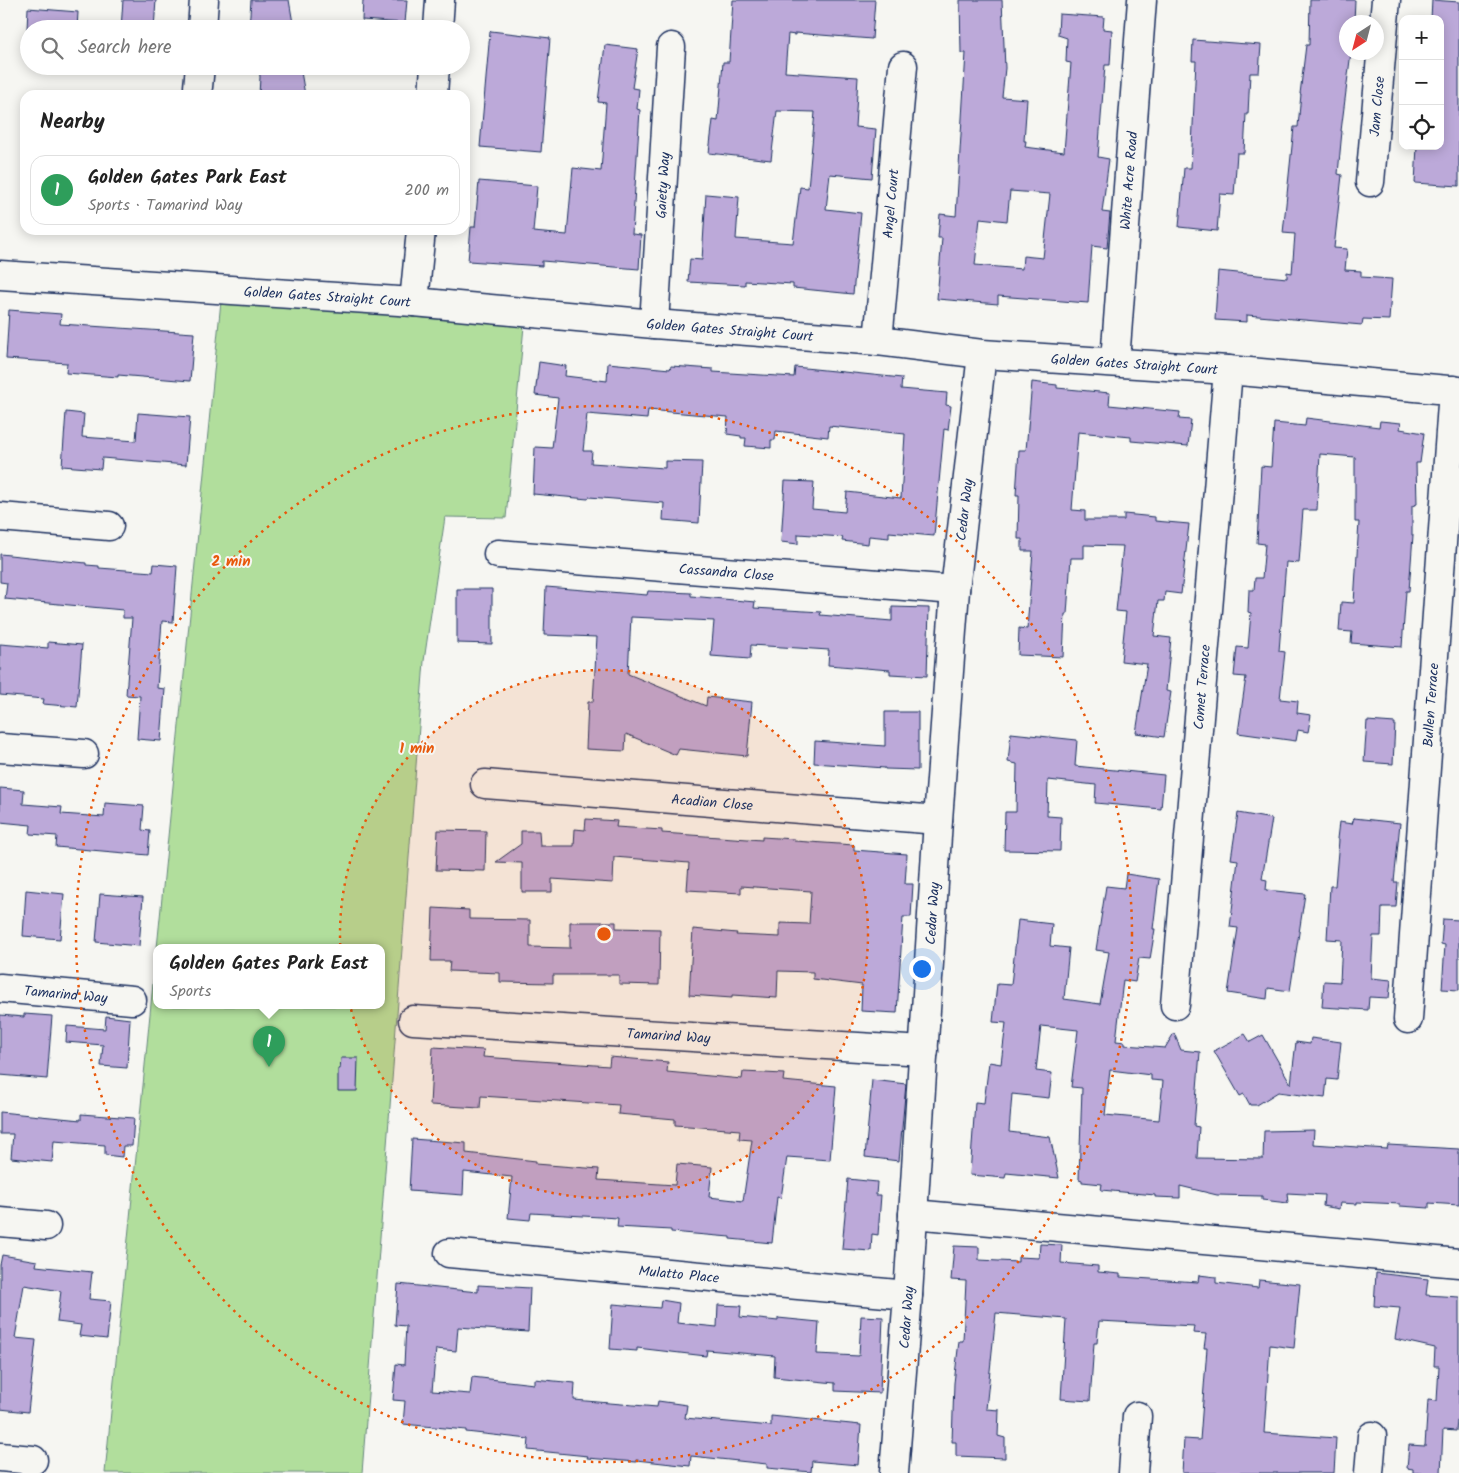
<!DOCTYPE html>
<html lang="en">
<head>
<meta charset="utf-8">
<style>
	body { margin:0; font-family:Kalam,sans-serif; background:#f6f6f6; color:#222 }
	.controls { position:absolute; right:15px; top:15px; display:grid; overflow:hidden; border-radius:10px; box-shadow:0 2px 12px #0003 }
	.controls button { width:45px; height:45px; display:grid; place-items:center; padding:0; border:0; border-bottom:1px solid #e0e0e0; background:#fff; color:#222; font:25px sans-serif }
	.compass { position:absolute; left:1339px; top:15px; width:45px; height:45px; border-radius:50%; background:#fff; box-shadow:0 2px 12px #0003; rotate:216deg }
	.you { position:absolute; left:921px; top:968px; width:18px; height:18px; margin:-12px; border:4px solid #fff; border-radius:50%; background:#1a73e8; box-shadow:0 0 0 8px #1a73e833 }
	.badge { display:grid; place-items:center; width:32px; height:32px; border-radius:50%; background:#c8321e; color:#fff; font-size:16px; font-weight:700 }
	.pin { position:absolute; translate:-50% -41px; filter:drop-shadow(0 1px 2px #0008) }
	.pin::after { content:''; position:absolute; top:26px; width:18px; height:15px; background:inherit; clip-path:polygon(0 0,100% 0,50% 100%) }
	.popup { position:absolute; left:153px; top:944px; width:232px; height:65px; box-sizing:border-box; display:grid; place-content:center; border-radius:10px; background:#fff; filter:drop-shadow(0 1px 4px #0005); font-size:16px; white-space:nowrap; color:#767676 }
	.popup b { font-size:19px; color:#222 }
	.popup::after { content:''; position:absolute; left:50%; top:100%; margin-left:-10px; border:10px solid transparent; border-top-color:#fff }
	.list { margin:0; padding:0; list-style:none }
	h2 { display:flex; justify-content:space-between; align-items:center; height:65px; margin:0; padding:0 20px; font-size:21px }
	h2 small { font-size:16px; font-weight:400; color:#767676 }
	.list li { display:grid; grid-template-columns:32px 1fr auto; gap:15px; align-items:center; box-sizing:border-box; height:70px; margin:0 10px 10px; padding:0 10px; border:1px solid #e0e0e0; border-radius:15px }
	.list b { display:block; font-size:19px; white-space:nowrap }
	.list p { margin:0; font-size:16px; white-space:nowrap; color:#767676 }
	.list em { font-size:16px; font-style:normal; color:#767676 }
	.icon { flex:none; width:28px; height:28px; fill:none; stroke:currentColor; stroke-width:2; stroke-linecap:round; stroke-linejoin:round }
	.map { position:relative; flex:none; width:1459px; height:1473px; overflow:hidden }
	.search { position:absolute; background:#fff; box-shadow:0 2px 12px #0003; left:20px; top:20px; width:450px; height:55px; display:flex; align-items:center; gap:12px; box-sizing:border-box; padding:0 18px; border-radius:28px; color:#767676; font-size:19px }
	.panel { position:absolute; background:#fff; box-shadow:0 2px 12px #0003; left:20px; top:90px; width:450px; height:145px; border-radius:15px }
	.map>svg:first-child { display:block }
</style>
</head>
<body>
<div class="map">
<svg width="1459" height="1473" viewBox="0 0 1459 1473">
	<rect width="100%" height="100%" fill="#f6f6f2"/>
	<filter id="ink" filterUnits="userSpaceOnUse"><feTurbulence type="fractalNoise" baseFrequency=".02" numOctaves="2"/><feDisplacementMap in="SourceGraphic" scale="10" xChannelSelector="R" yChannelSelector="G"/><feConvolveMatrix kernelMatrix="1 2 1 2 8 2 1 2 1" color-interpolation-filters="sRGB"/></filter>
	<g filter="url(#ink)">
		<!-- green -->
		<polygon fill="#b1de9c" stroke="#66867d" points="221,301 524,326 506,518 445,517 424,661 362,1473 105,1473 156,953 156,1006 382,1006 382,948 157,948"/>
		<!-- building -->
		<g fill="#bca9d9" stroke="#1b2f5e" fill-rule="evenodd">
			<polygon points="123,0 156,0 154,29 121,29"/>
			<polygon points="251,0 289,0 294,29 249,29"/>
			<polygon points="363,0 407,0 405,23 362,20"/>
			<polygon points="733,0 875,0 872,39 795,33 795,35 788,34 785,72 858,77 855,127 876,129 872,178 830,174 826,209 861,213 853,294 793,288 793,284 745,281 745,285 688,282 690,259 702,260 706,194 739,197 736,239 793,243 800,187 808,188 815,112 777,111 771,160 709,153 713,120 718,121 723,62 729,62"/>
			<path d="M 960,0 L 1002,0 L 1005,68 L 1002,97 L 1027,99 L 1024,141 L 1026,141 L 1025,147 L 1064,152 L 1071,63 L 1066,62 L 1067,38 L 1058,35 L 1059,14 L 1104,17 L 1103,29 L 1112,30 L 1110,65 L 1105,65 L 1098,157 L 1109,159 L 1102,212 L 1110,213 L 1107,248 L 1092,246 L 1088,303 L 998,296 L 998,304 L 937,299 L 942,238 L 938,238 L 940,214 L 956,216 L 966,53 L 961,53 ZM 1010,191 L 1050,194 L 1043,258 L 1023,256 L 1022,269 L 975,265 L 980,218 L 1007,221 Z"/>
			<polygon points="1310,0 1355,0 1354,22 1346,22 1346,52 1351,52 1341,131 1342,131 1338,174 1342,175 1334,248 1347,249 1345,270 1361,271 1361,277 1392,279 1389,320 1363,319 1362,325 1247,315 1247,322 1215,320 1218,271 1287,278 1287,272 1292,273 1295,234 1283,233 1294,127 1298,127 1301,94 1300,94 1306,45 1309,45"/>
			<polygon points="1432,0 1459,2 1459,186 1415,183 1417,146 1440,146 1440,19 1431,19"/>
			<polygon points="28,8 78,12 77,29 27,29"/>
			<polygon points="491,31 550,38 541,152 480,147 490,32"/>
			<polygon points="1193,40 1261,45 1259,73 1250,73 1248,114 1246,114 1244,153 1237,153 1234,195 1220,194 1217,231 1179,227 1184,168 1191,168 1196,61 1192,61"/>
			<polygon points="605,45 638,49 632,88 639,89 637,109 640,110 632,234 641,235 639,269 542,261 542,266 468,261 471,227 475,227 479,181 537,186 533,232 567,235 573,168 601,171 606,103 598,102"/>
			<polygon points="259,66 300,66 305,95 259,95 260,77"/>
			<polygon points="9,310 61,314 60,324 194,333 190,381 118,375 118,377 66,373 67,363 6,359"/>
			<polygon points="539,362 566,366 565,376 607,381 608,363 670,369 671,366 713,369 713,372 794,377 795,367 902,378 901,389 947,393 946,405 951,406 948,430 944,429 934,536 889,532 889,538 869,536 868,544 842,541 843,537 798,534 798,544 781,542 785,481 814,482 812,509 845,512 847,492 901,498 905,434 829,426 828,437 776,431 775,440 771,440 771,448 745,446 746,438 741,438 741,436 727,434 728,417 648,410 647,419 587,414 583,451 592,451 591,463 665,468 665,461 702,462 699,523 663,520 664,503 589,497 588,499 533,494 535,447 552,448 558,398 535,395"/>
			<polygon points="1032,382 1057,385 1057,388 1110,393 1109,405 1180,412 1179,419 1191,420 1188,446 1131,441 1131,437 1078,432 1072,510 1085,511 1085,520 1124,520 1124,514 1155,517 1155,521 1189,524 1181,594 1165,592 1164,601 1158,601 1154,636 1171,638 1166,691 1171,692 1164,737 1136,733 1147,664 1121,661 1126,612 1116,611 1123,546 1084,545 1084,558 1071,558 1067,614 1065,614 1063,657 1018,655 1019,628 1027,629 1033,551 1022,551 1022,539 1018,539 1019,495 1016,495 1019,450 1026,450"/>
			<polygon points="66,412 84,414 82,437 136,441 138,413 190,417 186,465 102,458 101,469 62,466"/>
			<polygon points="1306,418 1379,427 1380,421 1401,423 1400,429 1424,433 1420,463 1416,463 1417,504 1412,506 1412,535 1413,535 1409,591 1406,591 1402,647 1351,643 1352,632 1339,631 1341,602 1354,603 1359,522 1355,522 1355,457 1320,454 1317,510 1303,510 1299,563 1286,562 1279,651 1285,652 1280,699 1298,701 1297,713 1311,715 1308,732 1298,730 1296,741 1238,733 1246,677 1234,676 1237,647 1248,648 1251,613 1248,612 1249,590 1254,590 1255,578 1262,578 1265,544 1257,543 1261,466 1271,467 1274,423 1305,426"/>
			<polygon points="0,554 86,563 86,565 99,566 99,568 153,572 154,564 177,566 173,622 162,621 157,688 165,689 161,741 137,739 140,696 126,695 132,618 123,618 123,610 5,599 7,583 0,582"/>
			<polygon points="546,587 647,595 648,591 691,593 691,596 755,602 754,608 821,612 820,615 892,621 892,607 929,608 927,676 890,674 890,670 828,665 829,650 751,645 750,659 711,656 714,621 631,617 628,674 706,706 707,697 752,702 747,756 679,749 676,755 626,734 625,751 586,749 588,702 593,702 597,637 544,635"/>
			<polygon points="457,589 492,589 492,644 457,643"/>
			<polygon points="48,642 82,645 77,707 43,704 44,699 0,695 0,644 48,648"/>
			<polygon points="885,712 918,712 918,770 885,769 885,768 814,763 815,741 885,746"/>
			<polygon points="1367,721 1395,723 1393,764 1364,762"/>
			<polygon points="1011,733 1077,740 1075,766 1164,775 1161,809 1095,803 1096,785 1048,780 1047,816 1061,817 1060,851 1004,850 1005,812 1016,812 1017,764 1008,762"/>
			<polygon points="0,788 24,790 23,804 62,807 61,814 104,817 105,803 144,806 142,830 150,831 148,855 56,847 57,836 30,834 31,825 0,822"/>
			<polygon points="1238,813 1272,819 1262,879 1267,880 1266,890 1305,894 1290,991 1268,988 1267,999 1228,993 1238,928 1230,927 1238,860 1231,859"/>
			<polygon points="1354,818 1400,823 1394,882 1398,882 1396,907 1382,907 1381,936 1373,936 1371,978 1391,980 1389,998 1369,997 1368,1010 1322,1007 1324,981 1340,982 1342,940 1327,939 1330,886 1335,886 1339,840 1337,839 1339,822 1352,824"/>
			<polygon points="586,819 617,821 616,827 662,830 662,833 762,840 762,837 794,839 794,841 854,845 854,850 907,854 905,884 913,884 911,917 903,917 897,1013 861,1011 862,985 813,979 813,972 778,971 777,998 732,995 732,998 689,995 693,929 737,933 736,935 780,937 780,923 809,924 811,891 741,886 741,893 687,890 689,863 614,857 613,883 552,879 552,892 522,892 522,863 496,862 521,844 521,831 539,831 540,846 574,846 575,829 585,830"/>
			<polygon points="438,830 486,831 485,871 436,870"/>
			<path d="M 1126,874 L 1159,879 L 1153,929 L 1155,929 L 1150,959 L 1139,958 L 1135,982 L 1123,980 L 1116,1041 L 1125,1042 L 1125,1045 L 1165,1048 L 1174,1033 L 1181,1050 L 1200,1052 L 1194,1126 L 1199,1127 L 1197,1158 L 1263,1159 L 1264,1131 L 1314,1130 L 1313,1144 L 1387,1149 L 1388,1145 L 1459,1149 L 1459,1205 L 1429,1203 L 1429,1208 L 1400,1206 L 1400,1204 L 1357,1202 L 1357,1204 L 1340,1203 L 1339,1209 L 1323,1206 L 1324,1195 L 1287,1193 L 1288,1203 L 1262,1200 L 1262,1196 L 1217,1195 L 1180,1186 L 1180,1198 L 1155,1197 L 1155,1195 L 1101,1190 L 1102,1184 L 1082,1182 L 1082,1180 L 1079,1179 L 1082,1088 L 1071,1087 L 1078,1030 L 1041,1026 L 1036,1071 L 1052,1073 L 1049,1098 L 1012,1094 L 1009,1132 L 1050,1137 L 1059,1178 L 1006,1173 L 1005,1178 L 970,1175 L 975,1102 L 984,1103 L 989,1062 L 1001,1064 L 1006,1023 L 993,1022 L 997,984 L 1011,985 L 1018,920 L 1052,924 L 1050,946 L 1069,948 L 1064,999 L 1100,1004 L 1109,952 L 1096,950 L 1106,886 L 1124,888 ZM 1110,1070 L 1151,1075 L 1151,1080 L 1163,1081 L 1159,1120 L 1105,1115 Z"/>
			<polygon points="26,890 64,894 60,939 23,936"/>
			<polygon points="100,894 143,897 139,946 96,942"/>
			<polygon points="433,908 469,910 469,919 530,920 530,947 570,948 570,922 616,922 616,928 660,929 659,985 619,984 619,975 553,975 553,983 500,982 500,973 449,971 450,961 431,961"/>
			<polygon points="1443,919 1459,920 1459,990 1442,989 1445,945 1441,944"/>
			<polygon points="24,1014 52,1016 47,1079 0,1075 0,1015 24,1017"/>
			<polygon points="106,1016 130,1019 127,1068 101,1066 103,1045 66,1042 67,1026 105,1029"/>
			<polygon points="1245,1034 1250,1042 1263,1035 1291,1084 1296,1042 1310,1044 1311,1038 1341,1042 1337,1080 1327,1079 1325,1098 1278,1092 1257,1105 1250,1105 1244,1094 1240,1096 1214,1051"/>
			<polygon points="433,1047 484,1050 483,1057 609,1066 610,1057 668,1062 667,1072 742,1079 743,1072 784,1074 783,1081 836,1086 830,1160 787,1157 781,1198 777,1197 772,1243 730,1239 730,1237 671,1232 671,1230 617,1227 618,1218 531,1213 530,1220 508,1218 512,1177 464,1172 463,1195 409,1191 412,1139 466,1143 466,1153 536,1161 536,1164 599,1169 598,1180 675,1185 677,1164 712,1167 709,1197 743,1201 752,1140 739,1139 740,1130 675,1125 675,1119 618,1114 619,1105 481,1096 480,1108 430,1105"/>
			<polygon points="341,1058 358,1058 357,1091 338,1091 338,1069 340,1069"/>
			<polygon points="872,1080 906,1084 899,1161 865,1157"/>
			<polygon points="0,1112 81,1120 81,1114 134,1118 132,1146 123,1146 122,1157 105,1155 105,1145 54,1141 52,1162 11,1158 13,1134 0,1134"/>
			<polygon points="848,1179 877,1182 876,1195 881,1195 878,1235 872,1234 871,1251 842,1249"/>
			<polygon points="1040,1244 1062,1245 1061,1263 1098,1266 1098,1272 1120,1274 1120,1277 1198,1282 1199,1275 1216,1277 1216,1283 1258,1288 1259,1280 1300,1284 1294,1348 1270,1345 1264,1433 1336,1438 1334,1473 1182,1473 1184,1439 1200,1440 1207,1348 1204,1348 1206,1334 1193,1333 1194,1326 1099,1321 1097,1343 1094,1343 1090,1401 1061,1399 1066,1319 996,1313 986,1409 999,1410 998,1436 1005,1438 1005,1458 956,1456 956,1442 952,1442 954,1383 959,1341 963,1341 966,1281 951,1280 954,1246 979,1247 979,1260 1018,1262 1018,1257 1039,1258"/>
			<polygon points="2,1255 37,1261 36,1266 92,1272 89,1299 111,1301 107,1339 79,1336 81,1325 57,1322 61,1291 24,1285 15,1338 36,1340 28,1412 0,1409 0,1265"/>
			<polygon points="1376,1273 1428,1279 1426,1295 1459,1297 1459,1421 1457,1421 1456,1431 1443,1430 1441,1473 1413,1473 1413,1469 1407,1468 1409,1445 1425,1446 1428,1400 1437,1401 1439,1366 1434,1366 1435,1348 1395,1339 1400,1308 1374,1306"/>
			<polygon points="398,1284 478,1292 478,1285 530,1288 528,1332 458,1327 456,1351 436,1349 432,1391 470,1394 472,1377 534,1384 534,1379 575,1383 574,1400 657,1407 658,1401 687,1405 685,1418 771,1426 771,1416 861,1425 858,1465 812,1461 811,1472 767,1468 767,1464 691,1456 690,1466 636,1460 636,1462 587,1458 588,1456 528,1450 529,1439 466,1432 466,1430 403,1424 405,1401 393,1400 396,1364 404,1365 406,1326 395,1325"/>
			<polygon points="661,1300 679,1303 677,1323 717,1327 718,1305 741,1306 740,1317 778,1321 778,1318 819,1322 817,1354 859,1356 861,1316 883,1317 880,1393 835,1391 835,1383 774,1377 775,1356 707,1350 706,1356 637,1348 637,1351 610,1349 613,1304 660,1308"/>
		</g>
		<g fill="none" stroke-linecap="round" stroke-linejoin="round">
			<defs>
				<g id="minor">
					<polyline points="202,29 204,0"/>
					<polyline points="438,29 440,0"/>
					<polyline points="198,87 200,66"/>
					<polyline points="433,95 435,66"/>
					<path id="s1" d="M 1370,182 L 1386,0"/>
					<path id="s2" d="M 0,275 L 414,302 L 654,324 L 878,341 L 982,354 L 1228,370 L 1459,391"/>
					<polyline points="414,302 421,230"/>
					<path id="s3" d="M 654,324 L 671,47"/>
					<path id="s4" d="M 878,341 L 903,66"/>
					<path id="s5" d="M 1115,361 L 1142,0"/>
					<polyline points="0,517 109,526"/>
					<path id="s6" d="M 498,554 L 955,590"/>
					<polyline points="0,748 84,754"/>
					<path id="s7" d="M 485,784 L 938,820"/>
					<path id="s8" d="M 0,988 L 132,1000"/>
					<path id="s9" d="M 1175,1005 L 1228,370"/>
					<path id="s10" d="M 1408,1019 L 1453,390"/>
					<path id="s11" d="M 413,1020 L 924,1051"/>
					<polyline points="913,1214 1459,1263"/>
					<polyline points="0,1222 46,1226"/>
					<path id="s12" d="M 449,1253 L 908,1295"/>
					<polyline points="0,1457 33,1460"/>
					<path id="s13" d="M 894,1473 L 908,1295 L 938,820 L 955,590 L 982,354"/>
					<polyline points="1133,1473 1137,1416"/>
					<polyline points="1369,1473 1372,1436"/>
				</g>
			</defs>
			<!-- minor casing -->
			<use href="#minor" stroke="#1b2f5e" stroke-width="31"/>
			<!-- minor -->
			<use href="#minor" stroke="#f6f6f2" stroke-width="28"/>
		</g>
	</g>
	<!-- distance rings -->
	<circle cx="604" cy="934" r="264" fill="#e8590c" fill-opacity=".12"/>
	<g fill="none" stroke="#e8590c" stroke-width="2.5" stroke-dasharray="2.5 5">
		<circle cx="604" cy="934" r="264"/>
		<circle cx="604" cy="934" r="528"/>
	</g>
	<g text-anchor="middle" stroke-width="4" stroke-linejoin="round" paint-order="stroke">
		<!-- street labels -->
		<g font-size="14" fill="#1b2f5e" stroke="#f6f6f2">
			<text dy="5" stroke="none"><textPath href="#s1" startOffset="76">Jam Close</textPath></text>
			<text dy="5" stroke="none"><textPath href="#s5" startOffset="181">White Acre Road</textPath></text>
			<text dy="5" stroke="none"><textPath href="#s3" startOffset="139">Gaiety Way</textPath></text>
			<text dy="5" stroke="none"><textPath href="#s4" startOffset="138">Angel Court</textPath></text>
			<text dy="5" stroke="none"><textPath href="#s2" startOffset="328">Golden Gates Straight Court</textPath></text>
			<text dy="5" stroke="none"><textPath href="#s2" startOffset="732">Golden Gates Straight Court</textPath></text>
			<text dy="5" stroke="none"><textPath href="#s2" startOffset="1138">Golden Gates Straight Court</textPath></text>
			<text dy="5" stroke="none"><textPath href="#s13" startOffset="966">Cedar Way</textPath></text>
			<text dy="5" stroke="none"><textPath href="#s6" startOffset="229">Cassandra Close</textPath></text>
			<text dy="5" stroke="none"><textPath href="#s9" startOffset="319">Comet Terrace</textPath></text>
			<text dy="5" stroke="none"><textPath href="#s10" startOffset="315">Bullen Terrace</textPath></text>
			<text dy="5" stroke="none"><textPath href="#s7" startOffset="228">Acadian Close</textPath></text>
			<text dy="5" stroke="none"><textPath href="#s13" startOffset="561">Cedar Way</textPath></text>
			<text dy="5" stroke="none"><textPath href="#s8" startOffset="66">Tamarind Way</textPath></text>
			<text dy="5" stroke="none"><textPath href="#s11" startOffset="256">Tamarind Way</textPath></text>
			<text dy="5" stroke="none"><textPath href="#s12" startOffset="231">Mulatto Place</textPath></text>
			<text dy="5" stroke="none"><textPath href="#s13" startOffset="156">Cedar Way</textPath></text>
		</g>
	</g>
	<circle cx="604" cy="934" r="8" fill="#e8590c" stroke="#f6f6f2" stroke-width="2.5"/>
	<g font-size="15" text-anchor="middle" font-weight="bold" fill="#e8590c" stroke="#f6f6f2" stroke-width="4" stroke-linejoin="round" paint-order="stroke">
		<text x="231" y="566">2 min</text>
		<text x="417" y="753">1 min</text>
	</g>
</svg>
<div class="controls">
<button>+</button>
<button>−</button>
<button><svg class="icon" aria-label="locate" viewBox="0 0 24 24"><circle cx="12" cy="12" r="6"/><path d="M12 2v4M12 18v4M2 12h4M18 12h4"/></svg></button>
</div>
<svg class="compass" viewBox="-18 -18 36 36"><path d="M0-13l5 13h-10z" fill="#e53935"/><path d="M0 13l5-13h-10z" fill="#767676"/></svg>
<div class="you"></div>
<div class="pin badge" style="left:269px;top:1067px;background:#2e9e5b">1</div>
<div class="popup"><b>Golden Gates Park East</b>Sports</div>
<div class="search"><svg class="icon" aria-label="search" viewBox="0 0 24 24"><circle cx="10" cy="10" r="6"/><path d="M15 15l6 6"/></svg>Search here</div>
<section class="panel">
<h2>Nearby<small></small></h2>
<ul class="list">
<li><span class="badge" style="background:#2e9e5b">1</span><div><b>Golden Gates Park East</b><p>Sports · Tamarind Way</p></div><em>200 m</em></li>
</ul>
</section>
</div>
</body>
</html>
